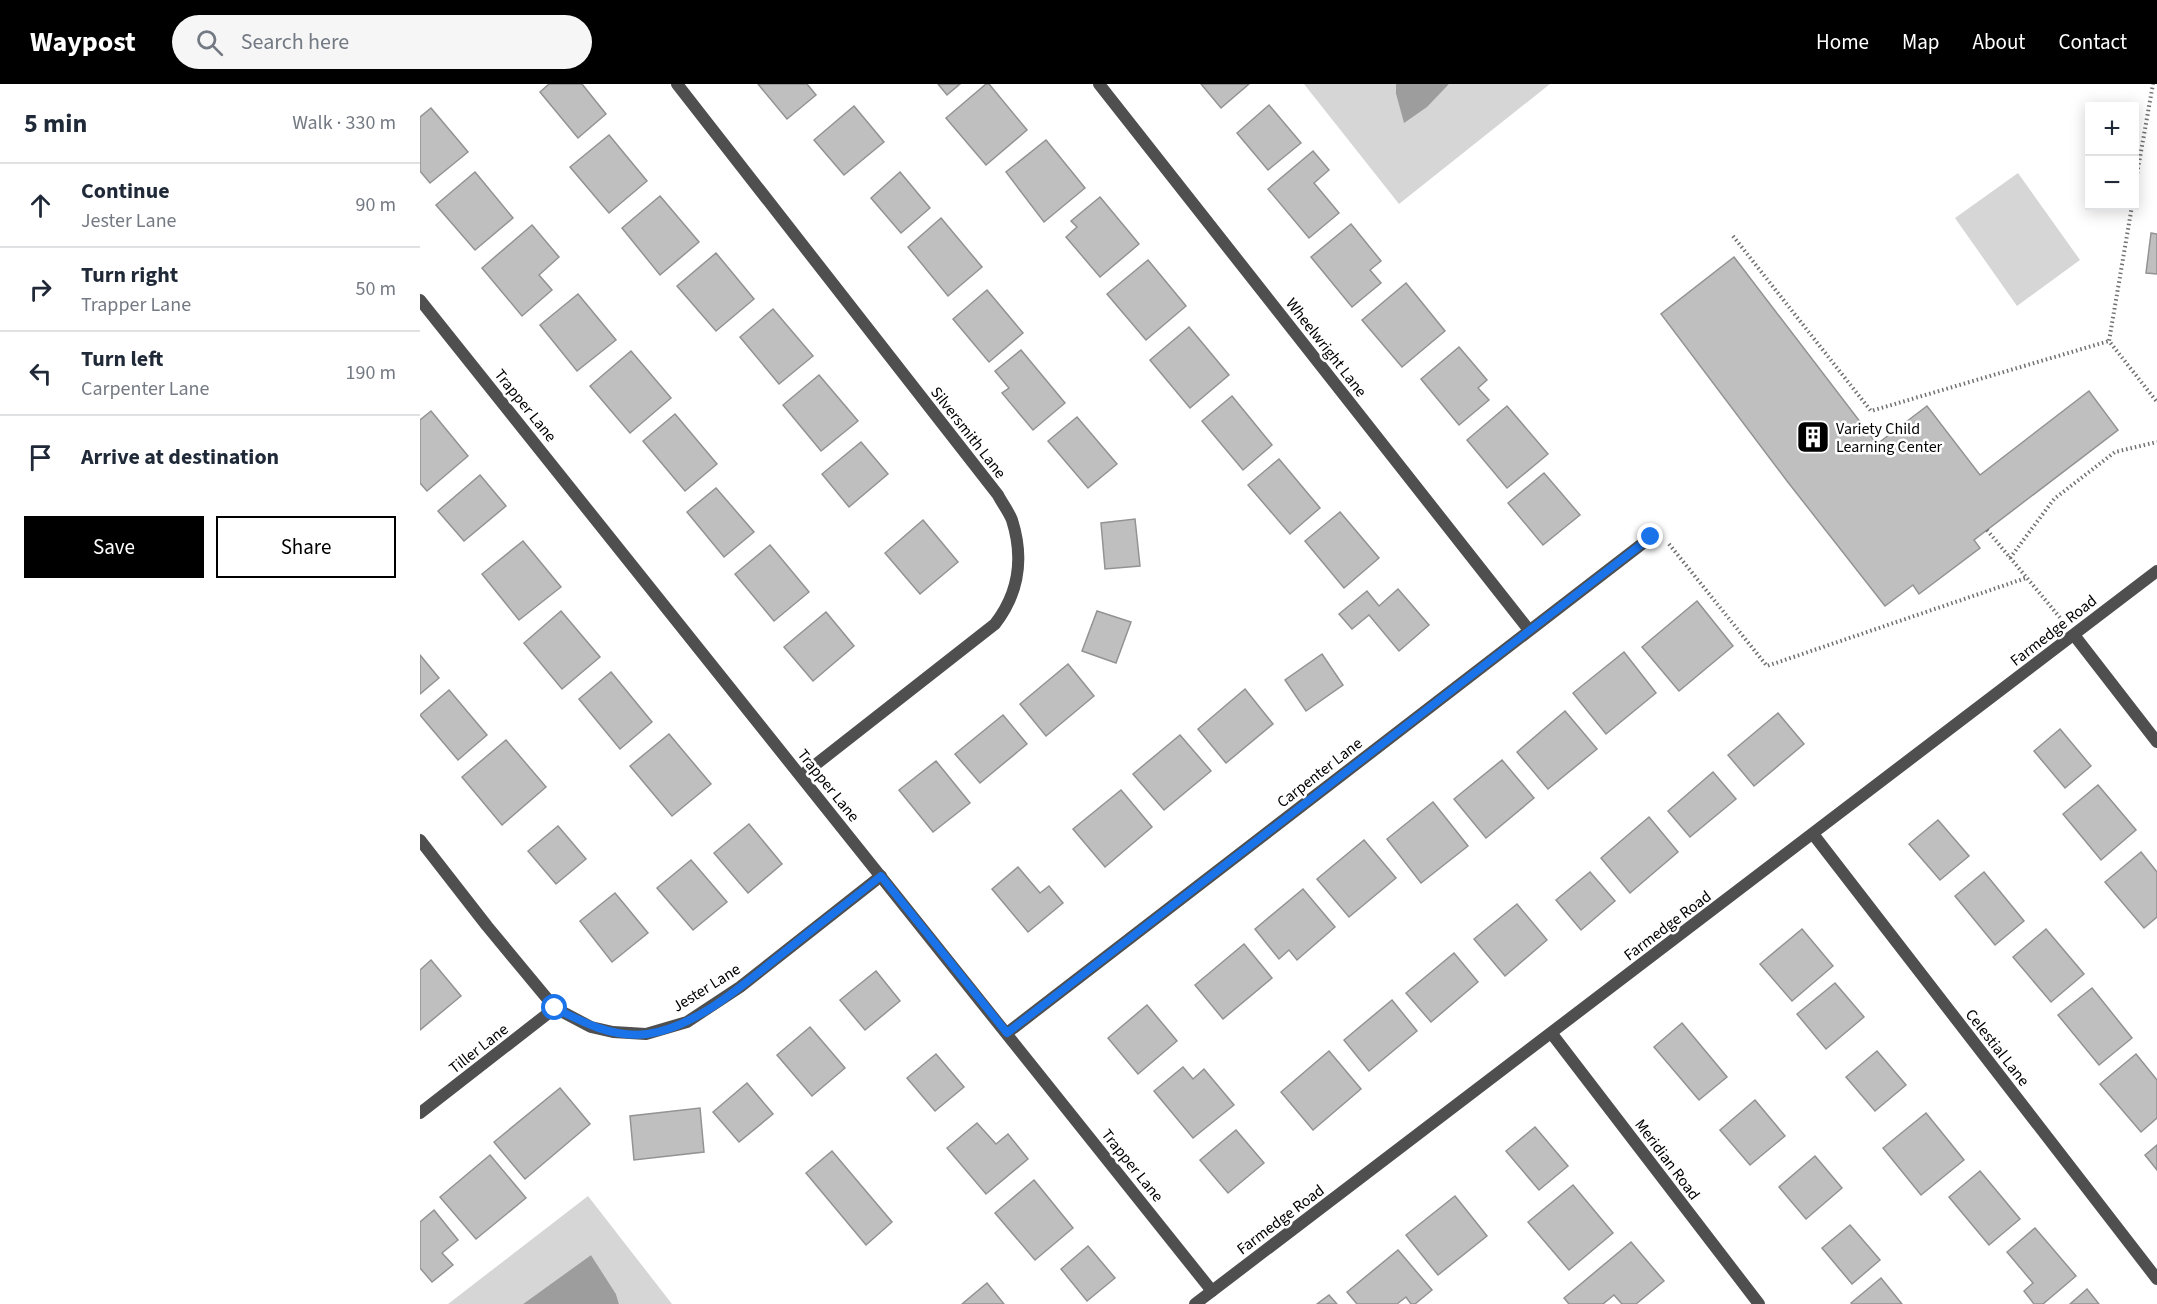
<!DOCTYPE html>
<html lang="en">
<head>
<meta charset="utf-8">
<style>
	body { margin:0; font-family:"Source Sans 3",sans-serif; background:#f6f6f7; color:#1f2937 }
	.controls { position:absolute; right:18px; top:18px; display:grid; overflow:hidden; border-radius:0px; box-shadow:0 3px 15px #0003 }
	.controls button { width:54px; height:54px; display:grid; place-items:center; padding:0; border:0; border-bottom:2px solid #e0e1e3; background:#fff; color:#1f2937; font:30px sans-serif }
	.stop { position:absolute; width:18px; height:18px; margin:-14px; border:4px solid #1a73e8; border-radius:50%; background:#fff }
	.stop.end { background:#1a73e8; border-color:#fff; box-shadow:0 2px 6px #0008 }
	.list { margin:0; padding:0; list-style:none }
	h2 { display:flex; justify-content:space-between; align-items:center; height:78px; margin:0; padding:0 24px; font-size:26px }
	h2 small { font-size:20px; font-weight:400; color:#747a83 }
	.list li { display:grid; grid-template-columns:39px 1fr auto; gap:18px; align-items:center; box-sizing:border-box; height:84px; padding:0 24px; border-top:2px solid #e0e1e3 }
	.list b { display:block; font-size:22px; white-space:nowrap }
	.list p { margin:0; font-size:20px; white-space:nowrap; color:#747a83 }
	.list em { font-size:20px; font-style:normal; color:#747a83 }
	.actions { display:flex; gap:12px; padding:18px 24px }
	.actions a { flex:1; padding:14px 0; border:2px solid #000; border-radius:0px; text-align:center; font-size:21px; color:#000 }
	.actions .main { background:#000; color:#fff }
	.icon { flex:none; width:33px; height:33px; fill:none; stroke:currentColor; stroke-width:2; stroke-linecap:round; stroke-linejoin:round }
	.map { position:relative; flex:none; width:1737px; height:1220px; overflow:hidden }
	header { display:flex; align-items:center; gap:36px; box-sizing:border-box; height:84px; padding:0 30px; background:#000; color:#fff }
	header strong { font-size:28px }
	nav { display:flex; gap:33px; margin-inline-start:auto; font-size:21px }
	.search { width:420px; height:54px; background:#f6f6f7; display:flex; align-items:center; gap:15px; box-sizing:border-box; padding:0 21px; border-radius:33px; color:#747a83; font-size:22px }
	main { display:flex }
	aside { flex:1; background:#fff }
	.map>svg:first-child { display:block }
</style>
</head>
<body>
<header>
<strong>Waypost</strong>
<div class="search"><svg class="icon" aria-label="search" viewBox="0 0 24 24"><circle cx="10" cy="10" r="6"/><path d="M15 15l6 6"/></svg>Search here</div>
<nav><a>Home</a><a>Map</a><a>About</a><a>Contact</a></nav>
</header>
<main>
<aside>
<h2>5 min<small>Walk · 330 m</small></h2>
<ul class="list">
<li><svg class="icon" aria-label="ahead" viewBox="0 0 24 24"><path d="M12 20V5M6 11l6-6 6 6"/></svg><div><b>Continue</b><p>Jester Lane</p></div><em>90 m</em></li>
<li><svg class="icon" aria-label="right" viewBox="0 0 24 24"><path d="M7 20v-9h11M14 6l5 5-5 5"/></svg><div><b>Turn right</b><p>Trapper Lane</p></div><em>50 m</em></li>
<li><svg class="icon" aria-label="left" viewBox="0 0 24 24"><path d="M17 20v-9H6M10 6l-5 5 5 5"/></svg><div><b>Turn left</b><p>Carpenter Lane</p></div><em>190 m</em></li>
<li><svg class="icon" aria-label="arrive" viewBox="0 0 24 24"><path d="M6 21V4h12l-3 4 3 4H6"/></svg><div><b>Arrive at destination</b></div></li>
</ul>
<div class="actions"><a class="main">Save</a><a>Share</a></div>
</aside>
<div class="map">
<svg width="1737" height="1220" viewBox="0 0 1737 1220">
	<rect width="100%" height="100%" fill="#fff"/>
	<!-- green -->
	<g fill="#d6d6d6">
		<polygon points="884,0 976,0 976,10 984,38 1029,0 1130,0 979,120"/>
		<polygon points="1598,89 1660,176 1597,222 1535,134"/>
		<polygon points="168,1112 252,1220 199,1220 196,1210 171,1171 103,1220 28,1220"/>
	</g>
	<!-- water -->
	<g fill="#9d9d9d">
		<polygon points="976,0 1029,0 1007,23 984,39 976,10"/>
		<polygon points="171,1171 196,1210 199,1220 103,1220"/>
	</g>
	<!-- building -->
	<g fill="#bfbfbf" stroke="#939393" stroke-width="1.5">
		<polygon points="129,0 162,0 186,30 158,54 120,8"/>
		<polygon points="338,0 387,0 396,11 367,35"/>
		<polygon points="518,0 540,0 527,11"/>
		<polygon points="566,0 569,0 607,46 566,81 526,34"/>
		<polygon points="781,0 829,0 801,24"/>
		<polygon points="849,21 881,59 848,86 817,49"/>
		<polygon points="434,22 464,58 424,91 394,56"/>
		<polygon points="11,24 48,68 10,99 0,87 0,33"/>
		<polygon points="189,51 227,97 189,129 150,83"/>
		<polygon points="626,56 665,104 624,138 586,88"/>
		<polygon points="893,67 909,86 894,99 919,129 889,154 848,105"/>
		<polygon points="55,88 93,134 55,166 16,121"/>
		<polygon points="480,88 510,124 481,149 451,114"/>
		<polygon points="240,112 279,158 240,191 202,144"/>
		<polygon points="680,113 719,160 680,193 646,153 657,143 651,137"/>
		<polygon points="521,134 562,183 528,212 488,163"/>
		<polygon points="931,140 961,177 950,186 961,199 932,223 891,173"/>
		<polygon points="112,141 139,173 119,191 132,206 102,232 62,184"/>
		<polygon points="1731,149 1737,150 1737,190 1726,189"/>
		<polygon points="296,169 334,215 296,247 257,202"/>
		<polygon points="1314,173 1457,360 1507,322 1560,391 1669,307 1698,346 1554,456 1560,464 1499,510 1493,501 1465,522 1367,397 1241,230"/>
		<polygon points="728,176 766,222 726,256 687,210"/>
		<polygon points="986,199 1025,247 982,283 942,236"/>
		<polygon points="567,206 603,249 569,278 533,235"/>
		<polygon points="158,210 196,256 157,287 120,241"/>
		<polygon points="353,225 393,272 359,300 320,253"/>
		<polygon points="769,243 809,291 770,324 730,276"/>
		<polygon points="1039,263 1067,296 1058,304 1069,316 1039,341 1001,295"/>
		<polygon points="601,266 645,319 613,346 582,309 589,304 575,287"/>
		<polygon points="211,267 251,314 210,349 170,302"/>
		<polygon points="399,291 438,337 401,367 363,321"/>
		<polygon points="812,312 852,361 823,386 782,337"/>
		<polygon points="1087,322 1128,370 1087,404 1047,356"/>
		<polygon points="11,327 48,372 7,407 0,399 0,336"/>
		<polygon points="255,330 297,380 265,407 223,357"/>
		<polygon points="657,333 697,380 668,404 628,357"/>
		<polygon points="441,358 468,390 429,423 402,390"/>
		<polygon points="859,375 900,424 870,450 828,401"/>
		<polygon points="1124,389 1160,431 1123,461 1088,419"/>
		<polygon points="60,391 86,422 44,457 18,427"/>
		<polygon points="296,404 334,448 304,473 267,428"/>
		<polygon points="920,428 959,474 924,504 885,457"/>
		<polygon points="715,435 720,482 685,485 681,439"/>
		<polygon points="503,436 538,478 500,510 465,469"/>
		<polygon points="103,457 141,503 99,536 62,490"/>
		<polygon points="350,461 389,508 354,537 315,490"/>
		<polygon points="978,505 1009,541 979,567 949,531 932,545 919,530 947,507 959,522"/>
		<polygon points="1277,517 1313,562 1259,607 1222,563"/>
		<polygon points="141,527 180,573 142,605 104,559"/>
		<polygon points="677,527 711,538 696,579 662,567"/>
		<polygon points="406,528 434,562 393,597 364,563"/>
		<polygon points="1204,568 1236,609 1186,650 1153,609"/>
		<polygon points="902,570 923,601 886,627 865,596"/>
		<polygon points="0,571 19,594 0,610"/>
		<polygon points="648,580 674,612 626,652 600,620"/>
		<polygon points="191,588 232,638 200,665 159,615"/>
		<polygon points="825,605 853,640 806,679 778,645"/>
		<polygon points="29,606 67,651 38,676 0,631"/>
		<polygon points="1145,627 1177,665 1128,705 1097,668"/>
		<polygon points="1358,629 1384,660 1334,702 1308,671"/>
		<polygon points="583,631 607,660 560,699 535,670"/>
		<polygon points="1640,645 1671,682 1645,704 1614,667"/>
		<polygon points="249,650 291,700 252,732 210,682"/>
		<polygon points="760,651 791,687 744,726 713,690"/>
		<polygon points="86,656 126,703 82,741 42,693"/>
		<polygon points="1082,676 1114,714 1066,754 1034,715"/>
		<polygon points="516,677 550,719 513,748 479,706"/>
		<polygon points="1293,688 1316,715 1270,753 1248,727"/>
		<polygon points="1678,701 1716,746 1681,776 1643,730"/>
		<polygon points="701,706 732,743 685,783 653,745"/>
		<polygon points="1013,718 1048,762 1001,799 967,755"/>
		<polygon points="1229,733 1258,768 1210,809 1181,774"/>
		<polygon points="1518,736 1549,772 1520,796 1489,760"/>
		<polygon points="329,740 362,780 328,809 294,769"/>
		<polygon points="138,742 166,775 136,800 108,767"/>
		<polygon points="944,756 976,794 929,833 897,795"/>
		<polygon points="1721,768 1737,788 1737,833 1724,844 1685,798"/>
		<polygon points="271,776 307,818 273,846 237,804"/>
		<polygon points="598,783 620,809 629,802 643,819 608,848 572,805"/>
		<polygon points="1170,788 1195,817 1161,846 1136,816"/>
		<polygon points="1564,788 1604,837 1575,861 1535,812"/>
		<polygon points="883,805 915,843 877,876 869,866 859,875 835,845"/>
		<polygon points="195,809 228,849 192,878 160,837"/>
		<polygon points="1097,820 1127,856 1085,892 1054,855"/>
		<polygon points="1382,845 1413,882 1372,917 1340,880"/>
		<polygon points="1626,845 1664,890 1631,918 1593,873"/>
		<polygon points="824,860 852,894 803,935 775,901"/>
		<polygon points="1034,869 1058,898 1011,938 986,909"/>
		<polygon points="11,876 41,912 0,946 0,886"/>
		<polygon points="456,887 480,917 445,946 420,916"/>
		<polygon points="1415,899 1444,933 1406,965 1377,930"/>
		<polygon points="1672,904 1712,954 1679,981 1638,931"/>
		<polygon points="972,916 997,947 949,987 924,956"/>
		<polygon points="727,921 757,957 718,990 688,954"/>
		<polygon points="1262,939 1307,993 1279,1016 1234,963"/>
		<polygon points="390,943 425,984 392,1012 357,971"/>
		<polygon points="909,967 941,1005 893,1046 861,1008"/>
		<polygon points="1457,967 1486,1001 1455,1027 1426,993"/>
		<polygon points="516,970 544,1003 515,1027 487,994"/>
		<polygon points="1716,970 1737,996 1737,1034 1721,1048 1680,1000"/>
		<polygon points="763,983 773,995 784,985 814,1021 773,1054 734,1007"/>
		<polygon points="327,999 353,1030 319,1058 293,1028"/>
		<polygon points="140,1004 170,1040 105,1095 74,1058"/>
		<polygon points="1335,1016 1365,1052 1330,1081 1300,1046"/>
		<polygon points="280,1024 284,1068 214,1076 210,1032"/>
		<polygon points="1506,1029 1544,1076 1501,1111 1463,1064"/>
		<polygon points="557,1039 576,1060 588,1050 608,1075 566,1110 527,1064"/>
		<polygon points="1115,1043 1148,1082 1119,1106 1086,1067"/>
		<polygon points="816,1046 844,1079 808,1109 780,1076"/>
		<polygon points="1737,1061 1737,1086 1725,1071"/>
		<polygon points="412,1067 472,1138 446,1161 386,1089"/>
		<polygon points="70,1071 106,1114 56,1155 20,1113"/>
		<polygon points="1395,1072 1422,1104 1386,1135 1359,1103"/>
		<polygon points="1560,1087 1600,1135 1569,1161 1529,1113"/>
		<polygon points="614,1096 653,1144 615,1176 575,1129"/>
		<polygon points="1153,1101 1193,1149 1149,1186 1108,1138"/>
		<polygon points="1035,1112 1067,1152 1018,1191 986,1151"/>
		<polygon points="14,1126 38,1156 22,1169 33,1181 12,1198 0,1184 0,1138"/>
		<polygon points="1430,1141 1460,1176 1432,1200 1402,1164"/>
		<polygon points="1615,1144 1656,1192 1623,1220 1614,1220 1604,1207 1613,1199 1587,1168"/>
		<polygon points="1211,1158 1244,1197 1216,1220 1202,1220 1194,1211 1183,1220 1149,1220 1144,1214"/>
		<polygon points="668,1162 695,1194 667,1217 641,1185"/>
		<polygon points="978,1166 1012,1206 995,1220 991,1220 986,1213 977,1220 937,1220 927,1208"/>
		<polygon points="1461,1194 1482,1220 1432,1220 1431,1219"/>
		<polygon points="567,1199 584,1220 542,1220"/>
		<polygon points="1667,1205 1679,1220 1650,1220"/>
		<polygon points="909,1211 917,1220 897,1220"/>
	</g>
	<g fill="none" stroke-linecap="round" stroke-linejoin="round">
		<!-- path -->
		<g stroke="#717171" stroke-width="4" stroke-dasharray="1.5 3" stroke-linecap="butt">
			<polyline points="1714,107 1733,0"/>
			<polyline points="1712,122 1689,257 1737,318"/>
			<polyline points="1313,152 1451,327 1689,257"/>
			<polyline points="1567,446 1642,536"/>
			<polyline points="1249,460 1347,582 1606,494"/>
			<polyline points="1590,474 1634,415 1695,368 1737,358"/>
		</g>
		<!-- street -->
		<g stroke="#4f4f4f" stroke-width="12">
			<path d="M 257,0 L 578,411 C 582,419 589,428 592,436 C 604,474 599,509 575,540 L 381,692"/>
			<polyline points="679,0 1109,546"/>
			<polyline points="0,216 792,1207"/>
			<polyline points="1654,551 1737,658"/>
			<polyline points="1393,750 1737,1195"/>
			<polyline points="0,756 67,842 135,924 171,943 193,948 226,950 267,938 320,903 461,792"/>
			<polyline points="587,949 1231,453"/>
			<polyline points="1132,950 1339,1220"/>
			<polyline points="0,1029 135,924"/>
			<polyline points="775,1220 1737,487"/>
		</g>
	</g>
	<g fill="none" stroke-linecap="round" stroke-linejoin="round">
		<!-- route -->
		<path stroke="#1a73e8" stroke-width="8" d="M 135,924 C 164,939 193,954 227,950 C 278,943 327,897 367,866 C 398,841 430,817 461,792 L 587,949 L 1231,453"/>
	</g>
	<!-- icons -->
	<defs>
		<symbol id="building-square" viewBox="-11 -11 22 22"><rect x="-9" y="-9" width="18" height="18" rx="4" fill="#000" stroke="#fff"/><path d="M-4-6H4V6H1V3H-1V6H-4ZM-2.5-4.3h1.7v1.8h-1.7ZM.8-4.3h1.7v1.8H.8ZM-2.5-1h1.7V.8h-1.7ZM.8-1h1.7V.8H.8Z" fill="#fff"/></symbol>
	</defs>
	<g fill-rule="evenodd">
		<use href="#building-square" x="1374" y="334" width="38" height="38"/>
	</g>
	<g text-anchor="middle" stroke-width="5" stroke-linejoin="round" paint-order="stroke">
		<!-- street labels -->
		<g font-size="16" fill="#000" stroke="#fff">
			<text transform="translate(907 263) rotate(52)" y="6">Wheelwright Lane</text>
			<text transform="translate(106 321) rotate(51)" y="6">Trapper Lane</text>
			<text transform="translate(549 348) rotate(52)" y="6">Silversmith Lane</text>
			<text transform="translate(1633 546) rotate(-38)" y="6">Farmedge Road</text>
			<text transform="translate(899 688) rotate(-38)" y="6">Carpenter Lane</text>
			<text transform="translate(409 701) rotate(51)" y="6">Trapper Lane</text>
			<text transform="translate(1247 841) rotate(-37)" y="6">Farmedge Road</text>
			<text transform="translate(286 903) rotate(-32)" y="6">Jester Lane</text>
			<text transform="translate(1578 963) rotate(52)" y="6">Celestial Lane</text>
			<text transform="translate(58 964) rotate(-38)" y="6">Tiller Lane</text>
			<text transform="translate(1248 1075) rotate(53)" y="6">Meridian Road</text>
			<text transform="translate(713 1081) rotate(51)" y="6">Trapper Lane</text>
			<text transform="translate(860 1135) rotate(-37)" y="6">Farmedge Road</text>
		</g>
		<!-- poi labels -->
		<g font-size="16" fill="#000" stroke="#fff" text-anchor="start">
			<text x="1416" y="350">Variety Child<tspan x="1416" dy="18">Learning Center</tspan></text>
		</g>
	</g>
</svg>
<div class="controls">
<button>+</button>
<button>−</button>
</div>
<div class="stop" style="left:135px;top:924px"></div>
<div class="stop end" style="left:1231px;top:453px"></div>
</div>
</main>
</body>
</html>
